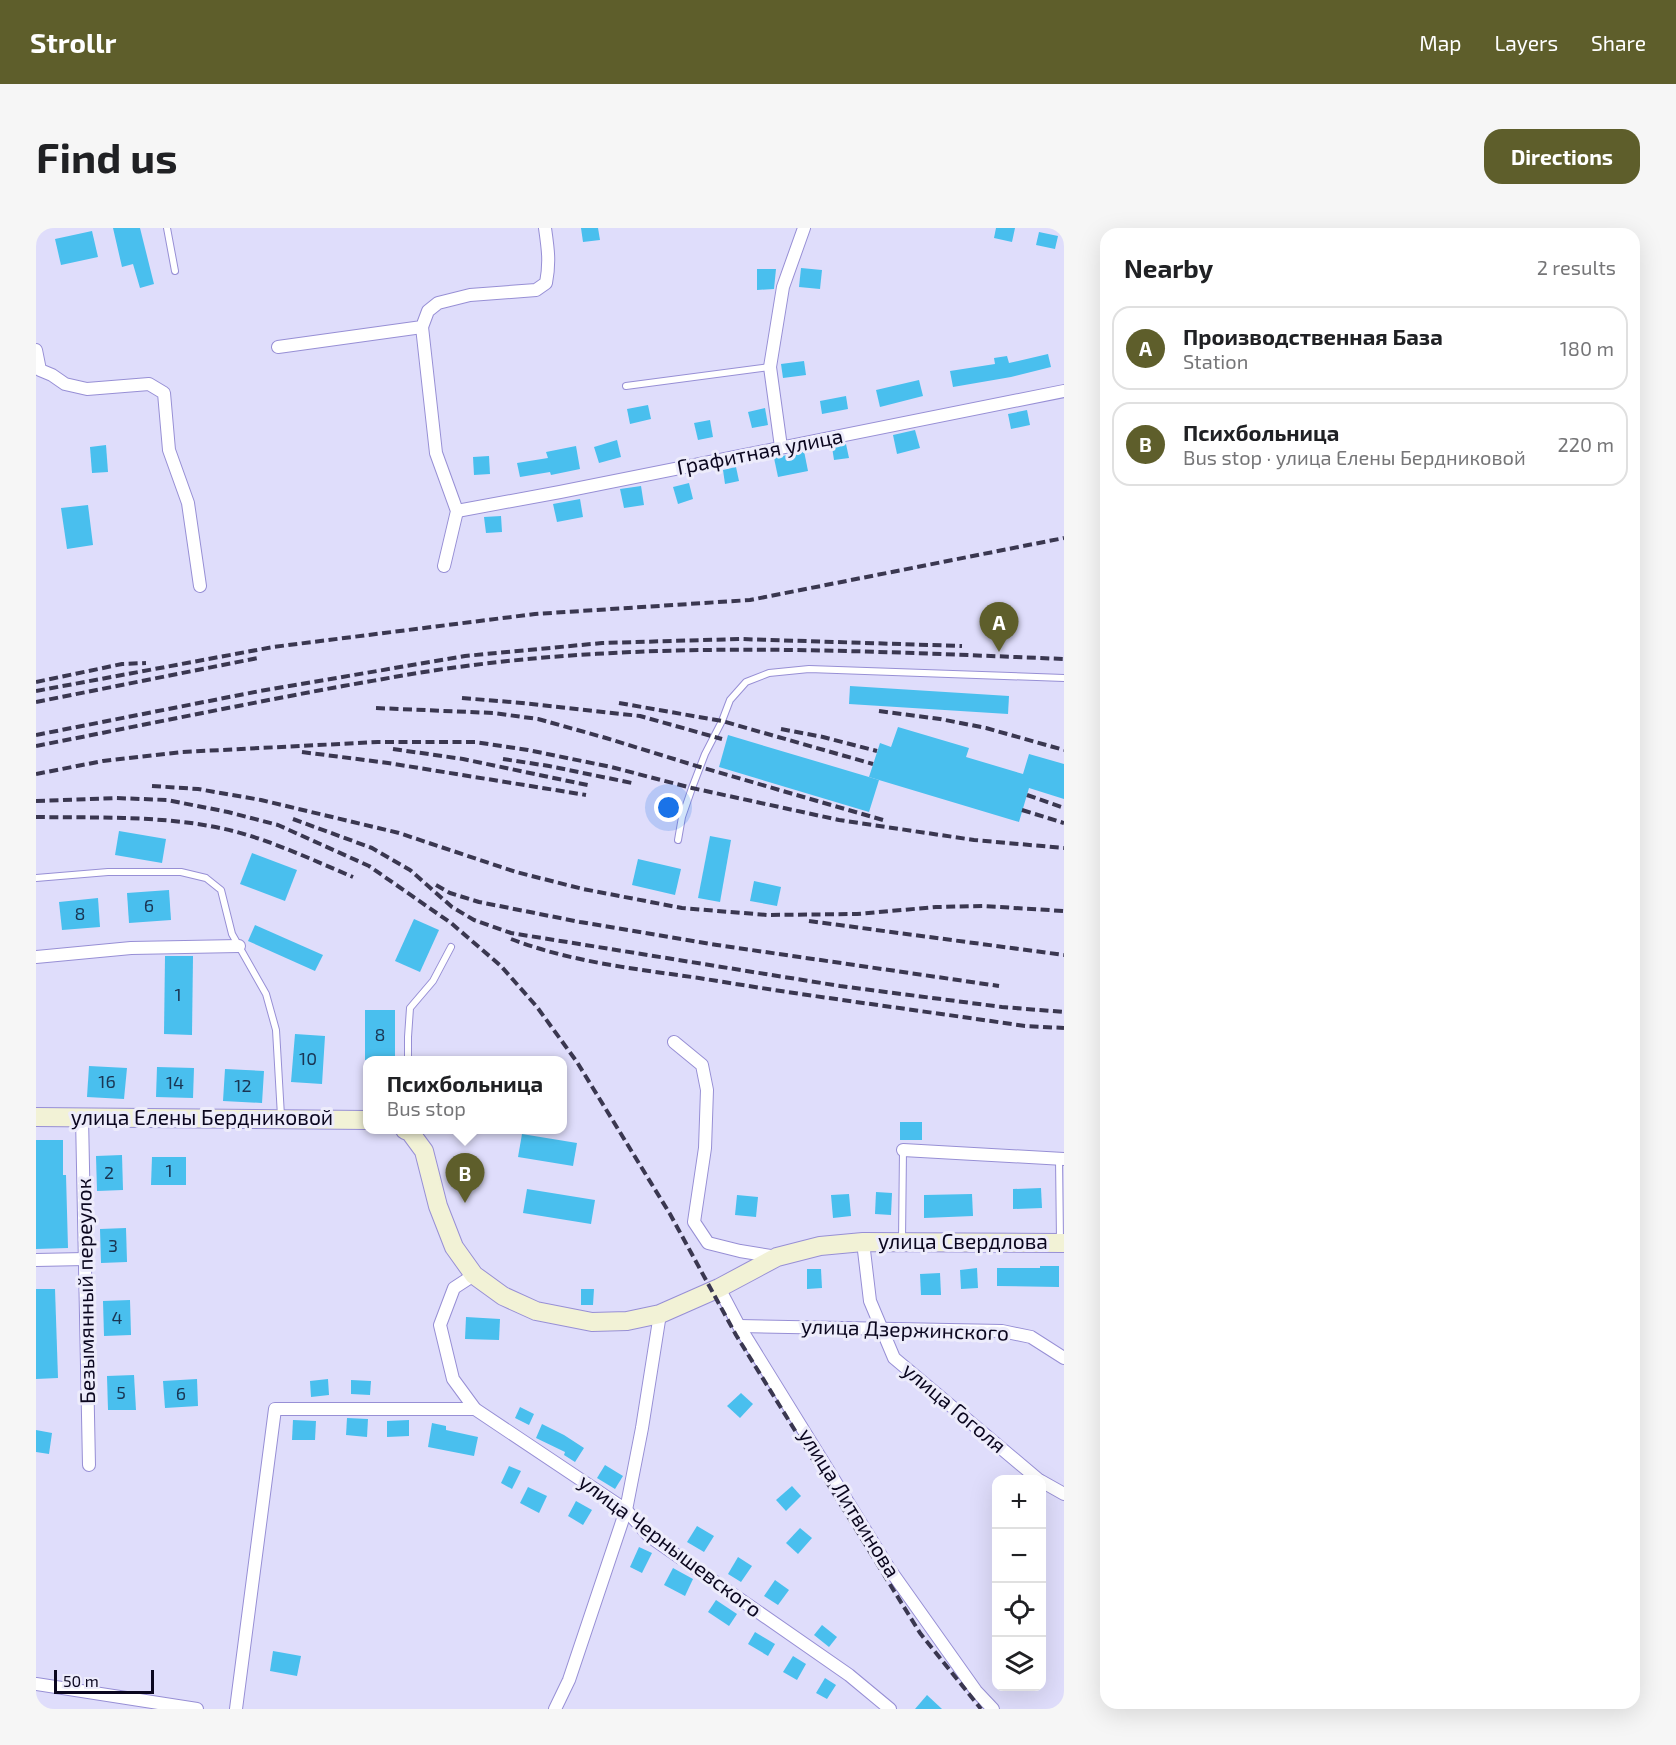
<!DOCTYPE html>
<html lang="en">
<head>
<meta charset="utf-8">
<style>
	body { margin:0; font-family:"Exo 2",sans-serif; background:#f6f6f6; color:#202124 }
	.controls { position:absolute; right:18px; bottom:18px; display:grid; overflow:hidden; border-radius:12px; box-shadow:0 6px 24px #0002 }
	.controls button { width:54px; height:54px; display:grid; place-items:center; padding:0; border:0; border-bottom:2px solid #e0e0e0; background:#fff; color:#202124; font:30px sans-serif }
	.scale { position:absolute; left:18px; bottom:15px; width:100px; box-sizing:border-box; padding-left:6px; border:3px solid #0b071f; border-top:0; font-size:16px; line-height:21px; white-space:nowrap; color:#0b071f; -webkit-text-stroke:4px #edecfb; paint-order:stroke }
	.you { position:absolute; left:633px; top:580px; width:21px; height:21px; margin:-15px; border:4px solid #fff; border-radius:50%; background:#1a73e8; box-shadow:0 0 0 9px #1a73e833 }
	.badge { display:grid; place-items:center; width:39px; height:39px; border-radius:50%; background:#5e5e2b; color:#fff; font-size:20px; font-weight:700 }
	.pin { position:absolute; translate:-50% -50px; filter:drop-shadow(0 2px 3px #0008) }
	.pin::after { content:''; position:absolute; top:32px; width:21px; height:18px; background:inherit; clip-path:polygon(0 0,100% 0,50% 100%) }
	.popup { position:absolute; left:327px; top:828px; width:204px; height:78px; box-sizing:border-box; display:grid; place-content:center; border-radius:12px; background:#fff; filter:drop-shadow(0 2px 4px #0005); font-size:20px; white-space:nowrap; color:#757577 }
	.popup b { font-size:22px; color:#202124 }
	.popup::after { content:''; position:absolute; left:50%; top:100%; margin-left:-12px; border:12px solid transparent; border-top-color:#fff }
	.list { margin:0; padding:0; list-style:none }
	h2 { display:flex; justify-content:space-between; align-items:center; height:78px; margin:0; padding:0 24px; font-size:26px }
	h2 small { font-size:20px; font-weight:400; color:#757577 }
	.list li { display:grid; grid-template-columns:39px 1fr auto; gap:18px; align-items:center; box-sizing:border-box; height:84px; margin:0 12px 12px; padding:0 12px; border:2px solid #e0e0e0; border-radius:18px }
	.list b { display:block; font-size:22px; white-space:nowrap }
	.list p { margin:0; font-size:20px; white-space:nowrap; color:#757577 }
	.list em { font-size:20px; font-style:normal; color:#757577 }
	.icon { flex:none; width:33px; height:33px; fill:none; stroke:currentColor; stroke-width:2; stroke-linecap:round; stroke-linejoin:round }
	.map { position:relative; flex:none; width:1028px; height:1481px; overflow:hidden; border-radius:18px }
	header { display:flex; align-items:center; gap:36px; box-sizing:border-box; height:84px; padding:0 30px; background:#5e5e2b; color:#fff }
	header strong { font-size:28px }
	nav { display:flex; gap:33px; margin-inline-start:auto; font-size:21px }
	.intro { display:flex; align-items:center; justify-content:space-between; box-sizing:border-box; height:144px; padding:0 36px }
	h1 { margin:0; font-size:42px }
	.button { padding:15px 27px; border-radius:18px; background:#5e5e2b; color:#fff; font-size:21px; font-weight:700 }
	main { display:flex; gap:36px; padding:0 36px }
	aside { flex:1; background:#fff; border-radius:18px; box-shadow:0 6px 24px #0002 }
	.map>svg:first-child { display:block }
</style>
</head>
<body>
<header>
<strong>Strollr</strong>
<nav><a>Map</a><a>Layers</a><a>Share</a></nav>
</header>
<div class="intro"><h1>Find us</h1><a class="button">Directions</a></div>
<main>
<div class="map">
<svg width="1028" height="1481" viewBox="0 0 1028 1481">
	<rect width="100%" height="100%" fill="#dfddfb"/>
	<!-- building -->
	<g fill="#49bfee">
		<polygon points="77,0 104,0 118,56 104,60 97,36 86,39"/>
		<polygon points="545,0 562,0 564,12 547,14"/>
		<polygon points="960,0 979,0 976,14 958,10"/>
		<polygon points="56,3 62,29 25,37 19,11"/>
		<polygon points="1003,4 1022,8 1019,21 1000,17"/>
		<polygon points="765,40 786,42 784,61 763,59"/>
		<polygon points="721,41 740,41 738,61 721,62"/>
		<polygon points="1012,126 1015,139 975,149 917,159 914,143 959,136 958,130 971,128 973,135"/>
		<polygon points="768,133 770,147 747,150 745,136"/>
		<polygon points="883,152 887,168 844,179 840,162"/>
		<polygon points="810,168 812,181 786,186 784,173"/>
		<polygon points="612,177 615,191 594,196 591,181"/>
		<polygon points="729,180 732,197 716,200 712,184"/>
		<polygon points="991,182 994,197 975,201 972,186"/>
		<polygon points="674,192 677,209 662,212 658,195"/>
		<polygon points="879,202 884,220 861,226 857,207"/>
		<polygon points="581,212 585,229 563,235 558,219"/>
		<polygon points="810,216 813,230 798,232 796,219"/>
		<polygon points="70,217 72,244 56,245 54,219"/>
		<polygon points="540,218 544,241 515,247 514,244 484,249 481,235 512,230 510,224"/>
		<polygon points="768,223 772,243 742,249 738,230"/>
		<polygon points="453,228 454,246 438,247 437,229"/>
		<polygon points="700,239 703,253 689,256 687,242"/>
		<polygon points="653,255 657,271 642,276 637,259"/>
		<polygon points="605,258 608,277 588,280 584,261"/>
		<polygon points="544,271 547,289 521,294 517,276"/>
		<polygon points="52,277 57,317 31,321 25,280"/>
		<polygon points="465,288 466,304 450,305 448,289"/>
		<polygon points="814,458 973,468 972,486 813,476"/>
		<polygon points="862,499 933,520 930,529 987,546 993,526 1028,536 1028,571 993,560 983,594 833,549 844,515 855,519"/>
		<polygon points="692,507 843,552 833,584 683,539"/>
		<polygon points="83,603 130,611 126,635 79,627"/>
		<polygon points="674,608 695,612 684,674 662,670"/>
		<polygon points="216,625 261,642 249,673 204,656"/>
		<polygon points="602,631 645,641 639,667 596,657"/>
		<polygon points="718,653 745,659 741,678 714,673"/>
		<polygon points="133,662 135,692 93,695 91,665"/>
		<polygon points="62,670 64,699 26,702 23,674"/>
		<polygon points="378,691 403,702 384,744 359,733"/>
		<polygon points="219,697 287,727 279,743 212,713"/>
		<polygon points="129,728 157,728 156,807 128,806"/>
		<rect x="329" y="782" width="30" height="50"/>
		<polygon points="259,806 289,808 286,856 255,854"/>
		<polygon points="53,838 91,840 88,871 51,869"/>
		<polygon points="121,839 158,840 157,870 120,869"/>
		<polygon points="189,841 228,843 226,875 187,873"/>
		<rect x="864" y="894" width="22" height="18"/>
		<polygon points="486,906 541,915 537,938 482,929"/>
		<polygon points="0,912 27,912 27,947 30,947 32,1020 0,1021"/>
		<polygon points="86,927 87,962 61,963 60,928"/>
		<polygon points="116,929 150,929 150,957 115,957"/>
		<polygon points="1005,960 1006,980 977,981 977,961"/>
		<polygon points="491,961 559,972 555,996 487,985"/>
		<polygon points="840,964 856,965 855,987 839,986"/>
		<polygon points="813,966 815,988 797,990 795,967"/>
		<polygon points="936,966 937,988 888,990 888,967"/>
		<polygon points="701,967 722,969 720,989 699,987"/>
		<polygon points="90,1000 91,1034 65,1035 64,1001"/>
		<polygon points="1004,1038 1023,1038 1023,1059 961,1058 961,1040 1004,1040"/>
		<polygon points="941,1040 942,1060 925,1061 924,1042"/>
		<polygon points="771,1041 785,1041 786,1060 771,1061"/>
		<polygon points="904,1045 905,1067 885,1067 884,1046"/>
		<polygon points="0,1061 19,1061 22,1150 0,1151"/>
		<polygon points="545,1061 558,1061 557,1077 545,1077"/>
		<polygon points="94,1072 95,1107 68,1108 67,1073"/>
		<polygon points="430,1089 464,1091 463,1112 429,1111"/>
		<polygon points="98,1147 100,1182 72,1182 71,1148"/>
		<polygon points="161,1151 162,1178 129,1180 127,1153"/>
		<polygon points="292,1151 293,1167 275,1169 274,1153"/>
		<polygon points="315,1152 335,1153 334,1167 315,1166"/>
		<polygon points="705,1165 717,1176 704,1190 691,1178"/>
		<polygon points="484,1179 498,1186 493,1197 479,1190"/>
		<polygon points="311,1190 332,1191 331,1209 310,1207"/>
		<polygon points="257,1192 280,1193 279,1212 256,1212"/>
		<polygon points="373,1192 373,1208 351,1209 351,1193"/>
		<polygon points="396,1195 410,1198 410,1202 442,1209 438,1228 392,1219"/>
		<polygon points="506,1196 528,1207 548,1220 539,1234 528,1227 529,1224 500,1210"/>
		<polygon points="0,1202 16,1205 13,1226 0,1224"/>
		<polygon points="569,1237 587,1248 579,1261 561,1250"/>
		<polygon points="473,1238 485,1243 476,1261 465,1255"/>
		<polygon points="756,1258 765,1268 750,1283 740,1272"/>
		<polygon points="492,1259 511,1268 503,1285 484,1275"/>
		<polygon points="540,1273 556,1282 547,1297 532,1288"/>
		<polygon points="661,1298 678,1308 668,1324 651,1314"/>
		<polygon points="764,1300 776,1310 762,1326 750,1315"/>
		<polygon points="603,1319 616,1325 606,1345 594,1339"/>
		<polygon points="702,1329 716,1338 705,1354 692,1346"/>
		<polygon points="637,1340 657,1351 649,1368 628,1357"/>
		<polygon points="739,1352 753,1362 742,1377 728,1368"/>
		<polygon points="680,1372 701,1386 693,1398 672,1384"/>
		<polygon points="786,1397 801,1409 793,1419 778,1407"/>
		<polygon points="719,1404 739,1416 732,1428 712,1416"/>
		<polygon points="237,1423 265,1428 261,1448 234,1443"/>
		<polygon points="757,1428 770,1436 761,1452 747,1444"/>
		<polygon points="789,1450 800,1457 791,1471 780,1465"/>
		<polygon points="891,1467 906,1481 879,1481"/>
	</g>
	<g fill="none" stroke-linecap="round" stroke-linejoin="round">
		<defs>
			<g id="lane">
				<polyline points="131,0 139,43"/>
				<polyline points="590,158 734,139"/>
				<polyline points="642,612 646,589 656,560 669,526 686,493 694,472 710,454 733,445 773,441 1028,450"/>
				<polyline points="0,650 72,644 145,644 170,650 185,662 196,706 230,766 240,802 245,888"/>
				<polyline points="372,832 372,809 374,780 397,753 415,719"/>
				<polyline points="1023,931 1024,1012"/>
				<polyline points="866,1012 867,922"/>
			</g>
			<g id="street">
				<polyline points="386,99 400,225 421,283 408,338"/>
				<path d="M 242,119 L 386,99 L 392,83 L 402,75 L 434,67 L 500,62 L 510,55 C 514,34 512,21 509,0"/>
				<polyline points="0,122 4,142 16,147 29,156 51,161 113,156 128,165 133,222 152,275 164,358"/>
				<polyline points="745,219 734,139 747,59 768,0"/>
				<polyline points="421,283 524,264 1028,163"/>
				<polyline points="0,729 95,720 203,718"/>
				<polyline points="638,814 666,837 671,862 669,920 658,994 672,1015 704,1023 741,1029"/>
				<polyline points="46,889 53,1237"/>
				<polyline points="867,922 1028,931"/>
				<polyline points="827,1014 834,1073 858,1130 1003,1252"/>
				<polyline points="0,1032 49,1031"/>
				<polyline points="438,1047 418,1060 404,1097 417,1151 439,1181 590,1282 613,1308 813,1447 854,1481"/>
				<polyline points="683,1060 703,1098 852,1339 940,1463 957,1481"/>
				<polyline points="703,1098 966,1103 995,1109 1028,1130"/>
				<polyline points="1005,1253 1028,1266"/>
				<polyline points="0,1456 161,1481"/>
				<polyline points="200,1481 239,1181 439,1181"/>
				<polyline points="519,1481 533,1452 590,1282 606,1200 624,1086"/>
			</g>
			<g id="secondary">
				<polyline points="0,889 332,892"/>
				<polyline points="369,902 374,904 388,923 402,978 418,1019 438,1047 467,1068 500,1083 556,1094 591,1093 624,1086 683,1060 741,1029 784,1018 827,1014 1028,1015"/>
			</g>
		</defs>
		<!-- lane casing -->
		<use href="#lane" stroke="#978fd5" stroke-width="8"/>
		<!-- street casing -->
		<use href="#street" stroke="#978fd5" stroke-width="14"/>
		<!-- secondary casing -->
		<use href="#secondary" stroke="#978fd5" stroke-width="20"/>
		<!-- lane -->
		<use href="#lane" stroke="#fff" stroke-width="6"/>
		<!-- street -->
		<use href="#street" stroke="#fff" stroke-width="12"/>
		<!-- secondary -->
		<use href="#secondary" stroke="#f2f2d6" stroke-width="18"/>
		<!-- rail -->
		<g stroke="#3a3750" stroke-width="4" stroke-dasharray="9 4.5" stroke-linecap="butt">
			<polyline points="0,454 86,436 110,435"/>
			<polyline points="0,463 237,419 499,386 714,372 1028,310"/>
			<polyline points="426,470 486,475 604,488 686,511"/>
			<polyline points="0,474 222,430"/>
			<polyline points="583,475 686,493 837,536"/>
			<polyline points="340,480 457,485 502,491 570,510 664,539 847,592"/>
			<polyline points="843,483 904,491 950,500 1028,522"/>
			<polyline points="745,501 787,509 841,523"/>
			<polyline points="0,507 224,463 429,428 566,415 704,411 926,418"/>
			<path d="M 0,518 C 102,498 204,477 307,458 C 348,451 389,443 430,438 C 628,412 829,423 1028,431"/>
			<polyline points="357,521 427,531 556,558"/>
			<polyline points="266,524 352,535 550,567"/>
			<polyline points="467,531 513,538 596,555"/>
			<polyline points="0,546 67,533 146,524 342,514 439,514 492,522 575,539 656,560 803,592 938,612 1028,620"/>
			<polyline points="116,558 162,561 225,572 363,605 480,644 547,661 646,680 731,687 821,686 900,679 947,678 1028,683"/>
			<polyline points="991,567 1028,580"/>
			<polyline points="0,573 80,570 131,572 192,584 242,597 333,638 415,695 465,738 501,779 541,834 634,986 700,1107 884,1405 945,1481"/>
			<polyline points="986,582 1028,595"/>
			<path d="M 0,589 C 66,590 137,587 201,604 C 241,615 279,633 317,649"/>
			<polyline points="257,591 336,620 374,642 416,679 438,692 475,705 804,758 966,779 1028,784"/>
			<polyline points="400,657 414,665 443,674 544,694 681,717 963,758"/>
			<polyline points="773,693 1028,727"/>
			<path d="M 475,711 C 535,734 600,741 663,750 C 771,768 880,782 989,798 L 1028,800"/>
		</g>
	</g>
	<g text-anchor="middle" stroke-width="6" stroke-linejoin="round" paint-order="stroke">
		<!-- number labels -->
		<g font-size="18" fill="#1a3553">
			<text x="113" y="684">6</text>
			<text x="44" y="692">8</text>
			<text x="142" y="773">1</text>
			<text x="344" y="813">8</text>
			<text x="272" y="837">10</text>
			<text x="71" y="860">16</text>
			<text x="139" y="861">14</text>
			<text x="207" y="864">12</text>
			<text x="133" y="949">1</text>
			<text x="73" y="951">2</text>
			<text x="77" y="1024">3</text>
			<text x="81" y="1096">4</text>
			<text x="85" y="1171">5</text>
			<text x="145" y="1172">6</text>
		</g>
		<!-- street labels -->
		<g font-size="21" fill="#0b071f" stroke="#edecfb">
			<text transform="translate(724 224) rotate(-11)" y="7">Графитная улица</text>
			<text x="166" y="897">улица Елены Бердниковой</text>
			<text x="927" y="1021">улица Свердлова</text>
			<text transform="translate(50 1063) rotate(-91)" y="7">Безымянный переулок</text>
			<text transform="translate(869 1102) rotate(2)" y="7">улица Дзержинского</text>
			<text transform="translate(918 1180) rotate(40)" y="7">улица Гоголя</text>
			<text transform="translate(813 1275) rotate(58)" y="7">улица Литвинова</text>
			<text transform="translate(634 1318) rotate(37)" y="7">улица Чернышевского</text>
		</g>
	</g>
</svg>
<div class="controls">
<button>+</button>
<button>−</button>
<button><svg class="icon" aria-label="locate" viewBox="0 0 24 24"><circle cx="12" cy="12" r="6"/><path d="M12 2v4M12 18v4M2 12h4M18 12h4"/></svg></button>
<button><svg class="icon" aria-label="layers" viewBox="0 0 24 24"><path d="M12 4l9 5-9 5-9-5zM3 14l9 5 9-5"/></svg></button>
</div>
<div class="scale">50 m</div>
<div class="you"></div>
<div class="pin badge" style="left:963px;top:424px">A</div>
<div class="pin badge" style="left:429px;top:975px">B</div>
<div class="popup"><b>Психбольница</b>Bus stop</div>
</div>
<aside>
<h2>Nearby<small>2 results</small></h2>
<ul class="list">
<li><span class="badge">A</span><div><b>Производственная База</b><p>Station</p></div><em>180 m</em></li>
<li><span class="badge">B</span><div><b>Психбольница</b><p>Bus stop · улица Елены Бердниковой</p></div><em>220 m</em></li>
</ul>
</aside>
</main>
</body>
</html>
